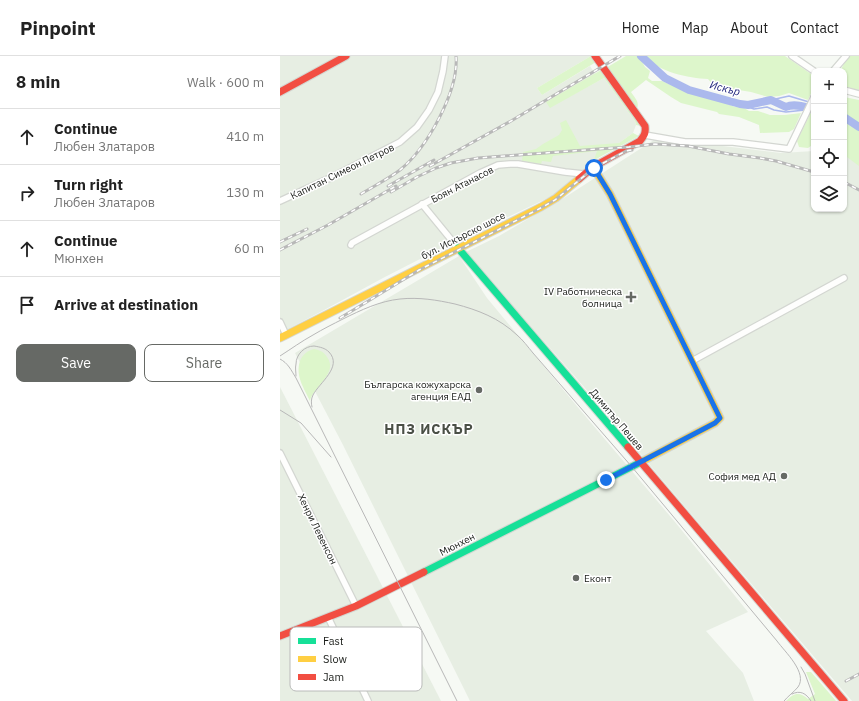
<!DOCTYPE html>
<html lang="en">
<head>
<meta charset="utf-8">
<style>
	body { margin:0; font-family:"IBM Plex Sans",sans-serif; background:#f2f2f2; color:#222 }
	.controls { position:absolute; right:12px; top:12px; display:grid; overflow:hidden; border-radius:8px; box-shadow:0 1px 3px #0004 }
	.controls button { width:36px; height:36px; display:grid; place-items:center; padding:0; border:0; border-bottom:1px solid #e0e0e0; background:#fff; color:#222; font:20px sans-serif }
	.stop { position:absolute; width:12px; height:12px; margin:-9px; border:3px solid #1a73e8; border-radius:50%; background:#fff }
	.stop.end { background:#1a73e8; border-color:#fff; box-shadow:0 1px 4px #0008 }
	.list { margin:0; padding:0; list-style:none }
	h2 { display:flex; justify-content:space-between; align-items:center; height:52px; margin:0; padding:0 16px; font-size:17px }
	h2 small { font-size:13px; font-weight:400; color:#767676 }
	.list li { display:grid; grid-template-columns:26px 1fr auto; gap:12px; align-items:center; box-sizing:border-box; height:56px; padding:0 16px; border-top:1px solid #e0e0e0 }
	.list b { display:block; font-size:15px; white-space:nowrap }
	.list p { margin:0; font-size:13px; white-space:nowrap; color:#767676 }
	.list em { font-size:13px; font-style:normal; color:#767676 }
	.actions { display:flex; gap:8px; padding:12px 16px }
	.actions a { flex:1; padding:9px 0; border:1px solid #666965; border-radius:8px; text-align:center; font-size:14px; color:#666965 }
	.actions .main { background:#666965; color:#fff }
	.icon { flex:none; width:22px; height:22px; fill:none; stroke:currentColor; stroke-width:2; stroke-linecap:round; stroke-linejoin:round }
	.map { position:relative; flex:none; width:579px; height:645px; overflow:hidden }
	header { display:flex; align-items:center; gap:24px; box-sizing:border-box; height:56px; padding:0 20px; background:#fff; border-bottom:1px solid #e0e0e0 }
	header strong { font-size:19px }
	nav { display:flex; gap:22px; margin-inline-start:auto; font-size:14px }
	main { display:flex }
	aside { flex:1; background:#fff }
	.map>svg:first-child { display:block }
</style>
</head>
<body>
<header>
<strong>Pinpoint</strong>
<nav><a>Home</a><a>Map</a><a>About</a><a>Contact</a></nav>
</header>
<main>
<aside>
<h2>8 min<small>Walk · 600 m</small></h2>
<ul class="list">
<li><svg class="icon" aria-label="ahead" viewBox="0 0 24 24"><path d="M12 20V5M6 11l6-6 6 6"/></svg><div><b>Continue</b><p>Любен Златаров</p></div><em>410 m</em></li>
<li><svg class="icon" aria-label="right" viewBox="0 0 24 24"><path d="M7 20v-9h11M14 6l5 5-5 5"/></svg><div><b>Turn right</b><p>Любен Златаров</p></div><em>130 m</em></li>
<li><svg class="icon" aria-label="ahead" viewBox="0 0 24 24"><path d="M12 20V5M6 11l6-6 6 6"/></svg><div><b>Continue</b><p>Мюнхен</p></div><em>60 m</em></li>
<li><svg class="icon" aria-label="arrive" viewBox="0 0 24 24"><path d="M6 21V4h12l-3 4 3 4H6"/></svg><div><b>Arrive at destination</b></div></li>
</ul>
<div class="actions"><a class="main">Save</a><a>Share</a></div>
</aside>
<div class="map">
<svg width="579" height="645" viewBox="0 0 579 645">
	<rect width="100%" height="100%" fill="#f6f9f4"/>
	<!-- built -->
	<g fill="#e7eee3">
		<polygon points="0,0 311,0 257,32 262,39 310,10 315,18 267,46 270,51 324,22 355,65 356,69 353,77 310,108 272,140 201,174 181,182 103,222 46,253 4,275 0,267"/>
		<polygon points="377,82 501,97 534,95 534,153 564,153 564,94 579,93 579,645 572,645 419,467 304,331 186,196 219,180 287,140"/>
		<polygon points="179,200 207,242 301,355 395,466 468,556 426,575 463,617 474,645 190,645 63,389 15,297"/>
		<polygon points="0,331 78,483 161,645 0,645"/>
	</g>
	<!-- green -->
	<g fill="#ddf6cb">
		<polygon points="311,0 316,6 262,39 257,32"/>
		<path d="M 346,0 L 359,0 L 365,11 L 370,15 L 368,22 L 372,25 L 382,25 L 405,35 L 445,47 L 455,51 L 461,50 L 469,55 L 478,55 L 490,59 L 505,59 L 521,57 L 514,73 L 509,76 L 480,77 L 479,69 L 459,61 L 439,58 L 437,56 L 401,47 L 391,41 L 366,24 L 351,36 C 354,41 360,46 357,52 L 354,51 L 326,12 Z"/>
		<path d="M 366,0 L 505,0 L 534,20 L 534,31 L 528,44 L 509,37 L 499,40 L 488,41 L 471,36 L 434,30 L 428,23 C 409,22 377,16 366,0 Z"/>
		<polygon points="570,0 579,0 579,34 564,31 564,15 560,15 565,6"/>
		<polygon points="321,14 361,70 356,69 355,65 324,22 270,52 266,46"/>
		<polygon points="564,41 579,44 579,110 567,101 564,97"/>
		<polygon points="534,50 534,88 528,92 519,91 517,85"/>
		<polygon points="286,64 300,90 339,87 353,77 359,80 314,104 317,95 273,100 271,106 262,105 261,108 242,105 243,96 256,93 263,88 279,79 282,74 280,67"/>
		<path d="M 34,293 C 40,294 44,296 47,301 C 59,317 33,331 30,345 C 24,332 15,320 20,305 C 23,298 27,295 34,293 Z"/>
		<path d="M 526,616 L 531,616 L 556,645 L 506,645 C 514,637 519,635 528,643 L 535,638 Z"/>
	</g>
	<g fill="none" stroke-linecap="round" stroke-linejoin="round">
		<!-- stream -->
		<g stroke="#abb9ed" stroke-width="1.5">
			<polyline points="491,44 509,40 529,46"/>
			<polyline points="463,48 468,51 474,53 487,51 494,54 506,56 525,54"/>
		</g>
		<!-- river -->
		<g stroke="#abb9ed" stroke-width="8">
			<path d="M 361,0 L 385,22 L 409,34 L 460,48 L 468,49 L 491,44 L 506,51 C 514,47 525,51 534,53"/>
			<polyline points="564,61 579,71"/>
		</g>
		<defs>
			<g id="street">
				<polyline points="512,0 534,15"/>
				<polyline points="553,15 566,0"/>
				<polyline points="564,34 579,38"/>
				<polyline points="365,79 405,86 453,86 509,93 534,41"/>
				<polyline points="0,145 50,122 120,86 137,71 149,54 158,36 163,15 165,0"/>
				<polyline points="142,148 178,192"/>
				<polyline points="71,189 72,187 200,117 218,109 230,108 238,108 285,116 304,118"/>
				<polyline points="0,266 6,279"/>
				<polyline points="412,305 564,222"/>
				<polyline points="0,397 76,550"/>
				<polyline points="48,561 88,645"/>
			</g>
			<g id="fast">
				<polyline points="178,192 348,391"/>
				<polyline points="144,516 363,405"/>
			</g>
			<g id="slow">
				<polyline points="313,111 330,138 440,362 435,367 363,405"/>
				<polyline points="0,282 261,151 276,142 299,123"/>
			</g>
			<g id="jam">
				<polyline points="0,36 66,0"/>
				<path d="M 299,123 L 313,111 L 360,85 C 364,80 366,77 365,70 L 315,0"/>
				<polyline points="348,391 564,645"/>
				<polyline points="0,580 76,550 144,516"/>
			</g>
		</defs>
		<!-- street casing -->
		<use href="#street" stroke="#d3d6d1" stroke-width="8"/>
		<!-- fast casing -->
		<use href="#fast" stroke="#d3d6d1" stroke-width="9"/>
		<!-- slow casing -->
		<use href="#slow" stroke="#d3d6d1" stroke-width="9"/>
		<!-- jam casing -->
		<use href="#jam" stroke="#d3d6d1" stroke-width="9"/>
		<!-- street -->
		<use href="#street" stroke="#fefefd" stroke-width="5.5"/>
		<!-- fast -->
		<use href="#fast" stroke="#16e098" stroke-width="7"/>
		<!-- slow -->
		<use href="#slow" stroke="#ffcf43" stroke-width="7"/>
		<!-- jam -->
		<use href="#jam" stroke="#f24e42" stroke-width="7"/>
		<!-- tram -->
		<g stroke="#b8b8b8" stroke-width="1">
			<path d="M 0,300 C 11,293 22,285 33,279 C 43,273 53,268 63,263 C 81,254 100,245 120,243 C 139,241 157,244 175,248 C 198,254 219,262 237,279 C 243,284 248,291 253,297 L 352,411 L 497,585 C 505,596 528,617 518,631 C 514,636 508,640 504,645"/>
			<path d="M 0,303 C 8,307 11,314 16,322 L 177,645"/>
			<path d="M 16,320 C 16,316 15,312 16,308 C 16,298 25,290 34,290 C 40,291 45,292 49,296 C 63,311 39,327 33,339 C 31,343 31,347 32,351"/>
			<polyline points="0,354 21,367 51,401"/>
			<polyline points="521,611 525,618 535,645"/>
			<path d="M 512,638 C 520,634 526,637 531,645"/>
		</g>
		<defs>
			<g id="rail">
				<polyline points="150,110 231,65 340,0"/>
				<polyline points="564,126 579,134"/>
				<polyline points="108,130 154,104"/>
				<polyline points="111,136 137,121 156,112 171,107 198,102 318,93 349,91 375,88 408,90 449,98 480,102 496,105 534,116"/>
				<path d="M 81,138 C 94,130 108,123 120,114 C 147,92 179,35 176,0"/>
				<polyline points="0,186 27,173"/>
				<polyline points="0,194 48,169 116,130"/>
				<polyline points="60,262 85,247 139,214 257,154 275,144 314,112 346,95 352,94"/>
				<polyline points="566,625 579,618"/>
			</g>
		</defs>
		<!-- rail casing -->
		<use href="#rail" stroke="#b8b8b8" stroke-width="3"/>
		<!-- rail -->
		<use href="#rail" stroke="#fff" stroke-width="1.5" stroke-dasharray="4.5" stroke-linecap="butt"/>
	</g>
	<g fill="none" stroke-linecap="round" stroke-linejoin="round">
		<!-- route -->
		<polyline stroke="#1a73e8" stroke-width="5" points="314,112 330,138 440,362 435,367 326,424"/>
	</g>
	<!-- markers -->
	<g fill="#666965" stroke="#fff" stroke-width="1.5">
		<path d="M349 235h4v4h4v4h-4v4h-4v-4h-4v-4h4z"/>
		<circle cx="199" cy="334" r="4"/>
		<circle cx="504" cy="420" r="4"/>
		<circle cx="296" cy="522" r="4"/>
	</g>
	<g text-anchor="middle" stroke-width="3" stroke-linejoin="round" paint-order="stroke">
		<!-- street labels -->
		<g font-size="10" fill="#191c18" stroke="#fff">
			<text transform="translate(62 115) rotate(-26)" y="4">Капитан Симеон Петров</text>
			<text transform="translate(182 128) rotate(-27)" y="4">Боян Атанасов</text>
			<text transform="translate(183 179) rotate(-27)" y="4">бул. Искърско шосе</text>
			<text transform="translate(337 363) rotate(50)" y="4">Димитър Пешев</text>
			<text transform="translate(38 473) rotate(64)" y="4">Хенри Левенсон</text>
			<text transform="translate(177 488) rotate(-27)" y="4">Мюнхен</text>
		</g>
		<!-- poi labels -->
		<g font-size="10" fill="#191c18" stroke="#fff" text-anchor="end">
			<text x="342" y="239">IV Работническа<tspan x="342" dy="12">болница</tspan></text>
			<text x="191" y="332">Българска кожухарска<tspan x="191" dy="12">агенция ЕАД</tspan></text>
			<text x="496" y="424">София мед АД</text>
			<text x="304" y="526" text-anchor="start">Еконт</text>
		</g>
		<!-- water labels -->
		<g font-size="11" font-style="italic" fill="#21257c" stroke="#fff">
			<text transform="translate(445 32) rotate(14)" y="4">Искър</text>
		</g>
		<!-- district labels -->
		<g font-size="14" font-weight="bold" letter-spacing="1" fill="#4a4f46" stroke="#fff">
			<text x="149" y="378">НПЗ ИСКЪР</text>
		</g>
	</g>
	<!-- legend -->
	<rect x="10" y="571" width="132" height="64" rx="6" fill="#fff" stroke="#babbba" stroke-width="1"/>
	<rect x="18" y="582" width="18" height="6" fill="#16e098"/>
	<rect x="18" y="600" width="18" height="6" fill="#ffcf43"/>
	<rect x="18" y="618" width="18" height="6" fill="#f24e42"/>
	<g font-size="11" fill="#191c18">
		<text x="43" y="589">Fast</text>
		<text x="43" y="607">Slow</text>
		<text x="43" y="625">Jam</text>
	</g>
</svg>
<div class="controls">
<button>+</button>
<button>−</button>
<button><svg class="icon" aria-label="locate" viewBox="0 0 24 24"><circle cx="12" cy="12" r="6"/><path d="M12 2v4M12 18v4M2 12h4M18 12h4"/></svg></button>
<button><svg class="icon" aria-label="layers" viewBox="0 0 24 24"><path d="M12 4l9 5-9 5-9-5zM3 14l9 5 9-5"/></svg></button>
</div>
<div class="stop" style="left:314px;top:112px"></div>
<div class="stop end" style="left:326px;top:424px"></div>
</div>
</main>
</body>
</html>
